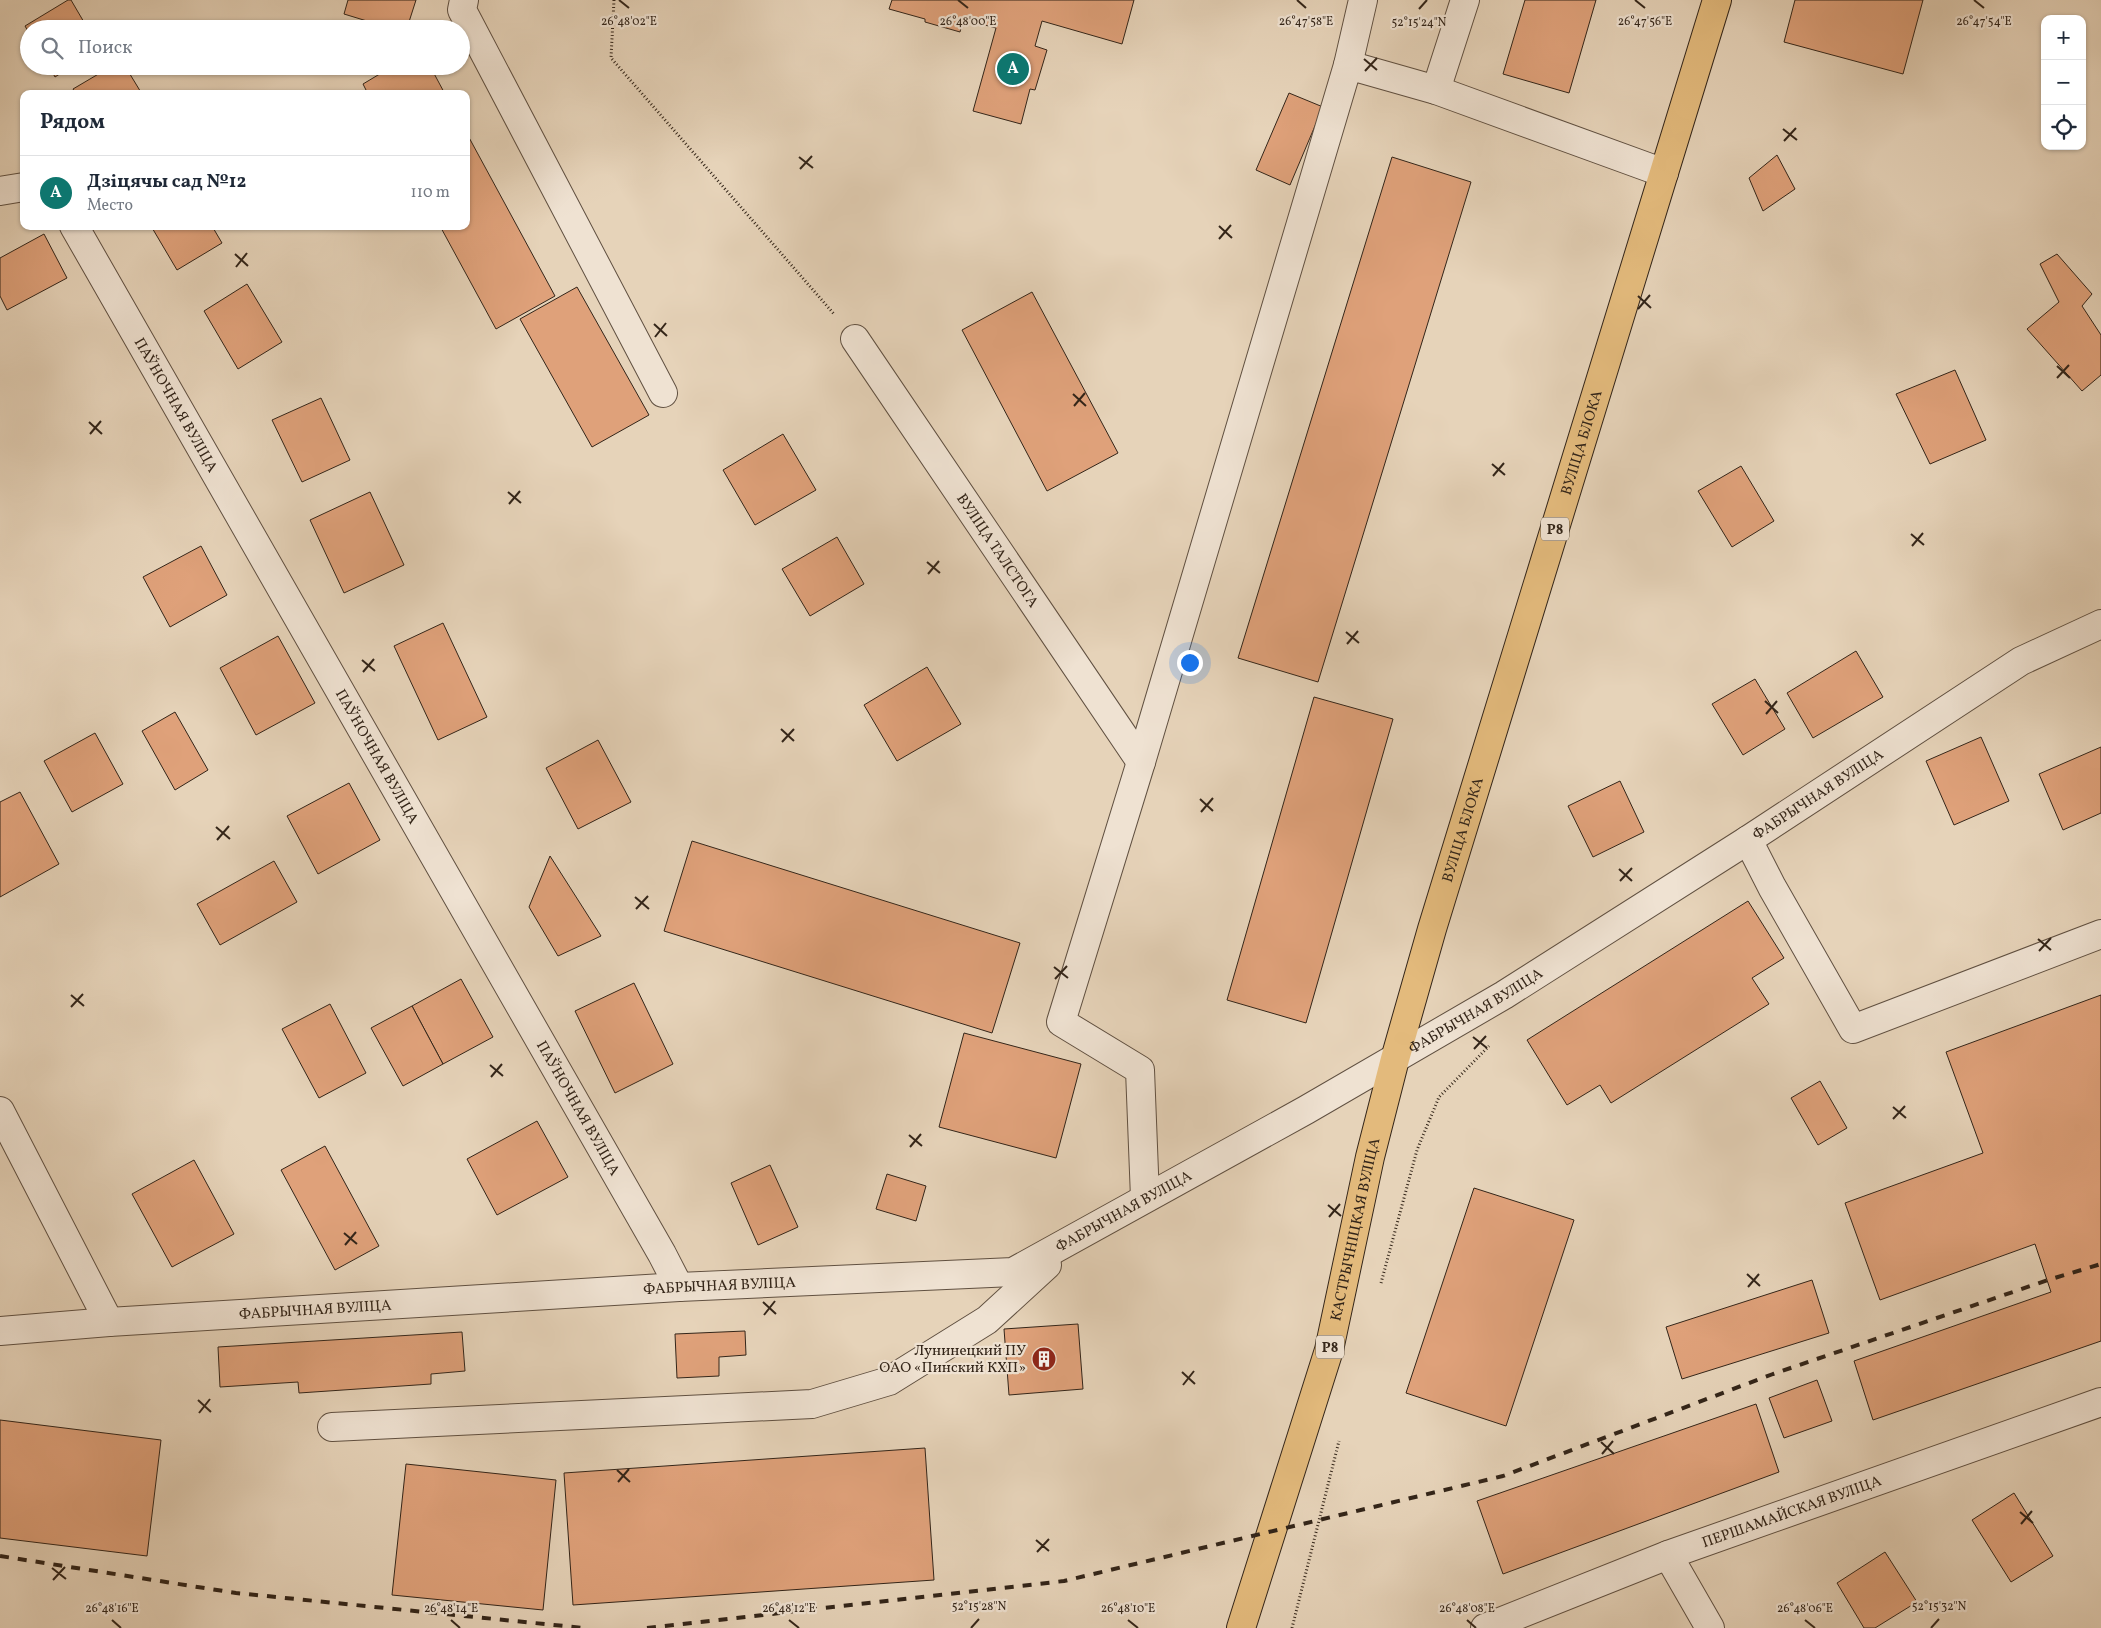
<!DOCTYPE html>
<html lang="ru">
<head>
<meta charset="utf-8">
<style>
	body { margin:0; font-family:Vollkorn,serif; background:#f6f6f7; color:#1f2937 }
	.controls { position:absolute; right:15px; top:15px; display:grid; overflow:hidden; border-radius:10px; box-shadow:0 1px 4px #0004 }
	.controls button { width:45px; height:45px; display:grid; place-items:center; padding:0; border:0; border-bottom:1px solid #e0e1e3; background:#fff; color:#1f2937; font:25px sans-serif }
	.you { position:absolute; left:1189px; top:662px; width:18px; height:18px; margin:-12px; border:4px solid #fff; border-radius:50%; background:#1a73e8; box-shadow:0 0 0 8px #1a73e833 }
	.badge { display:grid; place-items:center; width:32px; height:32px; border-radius:50%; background:#0f766e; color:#fff; font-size:16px; font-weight:700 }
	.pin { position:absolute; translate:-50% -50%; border:2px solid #fff; box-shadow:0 1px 5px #0006 }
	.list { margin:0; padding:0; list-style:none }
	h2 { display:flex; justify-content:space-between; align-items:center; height:65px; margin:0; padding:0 20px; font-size:21px }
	h2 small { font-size:16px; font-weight:400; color:#747a83 }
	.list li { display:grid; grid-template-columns:32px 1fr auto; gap:15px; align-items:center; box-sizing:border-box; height:75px; padding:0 20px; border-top:1px solid #e0e1e3 }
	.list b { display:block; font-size:19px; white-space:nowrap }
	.list p { margin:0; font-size:16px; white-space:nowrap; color:#747a83 }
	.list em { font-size:16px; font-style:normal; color:#747a83 }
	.icon { flex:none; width:28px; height:28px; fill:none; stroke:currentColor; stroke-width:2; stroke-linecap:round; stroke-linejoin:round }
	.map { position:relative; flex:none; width:2101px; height:1628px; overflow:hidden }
	.search { position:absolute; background:#fff; box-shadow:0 1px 4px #0004; left:20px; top:20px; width:450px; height:55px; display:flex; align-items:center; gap:12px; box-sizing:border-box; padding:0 18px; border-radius:28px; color:#747a83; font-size:19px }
	.panel { position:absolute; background:#fff; box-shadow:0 1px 4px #0004; left:20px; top:90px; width:450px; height:140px; border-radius:10px }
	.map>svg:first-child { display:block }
</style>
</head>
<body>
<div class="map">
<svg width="2101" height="1628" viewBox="0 0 2101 1628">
	<rect width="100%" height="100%" fill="#e6d3b9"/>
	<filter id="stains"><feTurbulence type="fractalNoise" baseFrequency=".004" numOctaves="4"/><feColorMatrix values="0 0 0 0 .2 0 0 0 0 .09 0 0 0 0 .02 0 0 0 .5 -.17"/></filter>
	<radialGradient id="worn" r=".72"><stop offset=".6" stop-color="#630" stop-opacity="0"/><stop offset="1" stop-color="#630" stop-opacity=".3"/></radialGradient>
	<!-- building -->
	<g fill="#dfa17a" stroke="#332519">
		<polygon points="68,0 71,0 88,29 29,29 29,33 25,26"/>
		<polygon points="348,0 416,0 408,25 410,29 380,29 380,25 344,14"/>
		<polygon points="892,0 1134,0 1122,44 1042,21 1035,46 1047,50 1035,90 1030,89 1021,124 973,111 996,28 963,19 960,32 925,22 925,19 889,9"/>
		<polygon points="1525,0 1596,0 1569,93 1503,74"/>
		<polygon points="1795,0 1923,0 1903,74 1784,42"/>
		<polygon points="49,66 72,66 55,77"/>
		<polygon points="112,66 125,66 142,94 76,94 73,89"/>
		<polygon points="393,66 430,66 445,94 368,94 363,84"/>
		<polygon points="1289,93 1323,107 1290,185 1256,170"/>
		<polygon points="466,132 555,296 496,329 440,226 466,226"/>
		<polygon points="1777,155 1795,189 1763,211 1749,178"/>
		<polygon points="1392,157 1471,182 1318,682 1238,658"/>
		<polygon points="151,226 212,226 222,243 177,270"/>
		<polygon points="44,234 67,278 7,310 0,296 0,258"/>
		<polygon points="2057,254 2092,294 2082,306 2101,335 2101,375 2082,391 2027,329 2059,302 2040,264"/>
		<polygon points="247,284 282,342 238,369 204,311"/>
		<polygon points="577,287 649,415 592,447 520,319"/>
		<polygon points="1032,292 1118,453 1047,491 962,330"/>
		<polygon points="1955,370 1986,440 1930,464 1896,394"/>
		<polygon points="321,398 350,460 302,482 272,420"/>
		<polygon points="783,434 816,490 755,525 723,470"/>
		<polygon points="1741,466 1774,521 1732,547 1698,491"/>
		<polygon points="370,492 404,565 344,593 310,520"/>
		<polygon points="837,537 864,584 810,616 782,569"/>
		<polygon points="201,546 227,595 170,627 143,577"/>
		<polygon points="443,623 487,717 438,740 394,646"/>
		<polygon points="278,636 315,703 256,735 220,668"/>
		<polygon points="1856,651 1883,697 1813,738 1787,693"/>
		<polygon points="927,667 961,724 897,761 864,705"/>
		<polygon points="1755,679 1785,729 1743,755 1712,704"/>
		<polygon points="1314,697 1393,719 1306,1023 1227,1000"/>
		<polygon points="175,712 208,770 175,790 142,731"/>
		<polygon points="95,733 123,784 72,812 44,761"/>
		<polygon points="1981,737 2009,801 1954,825 1926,761"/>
		<polygon points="598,740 631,802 578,829 546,768"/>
		<polygon points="2101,747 2101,813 2063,830 2039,774"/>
		<polygon points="1620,781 1644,832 1593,857 1568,806"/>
		<polygon points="349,783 380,840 318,874 287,816"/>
		<polygon points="20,792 59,864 0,897 0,802"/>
		<polygon points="692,841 1020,943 992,1033 664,931"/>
		<polygon points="550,856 601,936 558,956 529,907"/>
		<polygon points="274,861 297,902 220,945 197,904"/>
		<polygon points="1748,901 1784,958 1752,978 1769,1004 1611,1103 1600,1085 1567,1105 1527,1040"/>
		<polygon points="461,979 493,1037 443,1064 412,1006"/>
		<polygon points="634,983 673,1064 615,1093 575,1011"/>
		<polygon points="2101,995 2101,1341 1873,1420 1854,1361 2051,1292 2035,1244 1880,1300 1845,1203 1983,1153 1946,1052"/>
		<polygon points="330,1004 366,1073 319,1098 282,1029"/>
		<polygon points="412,1006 443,1064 403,1086 371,1028"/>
		<polygon points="964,1033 1081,1064 1056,1158 939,1127"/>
		<polygon points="1820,1081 1847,1128 1818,1145 1791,1098"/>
		<polygon points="537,1121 568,1177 497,1215 467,1159"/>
		<polygon points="325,1146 379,1246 335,1270 281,1170"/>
		<polygon points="194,1160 234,1234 172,1267 132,1194"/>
		<polygon points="770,1165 798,1227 758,1245 731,1183"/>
		<polygon points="887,1174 926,1186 916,1221 876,1209"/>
		<polygon points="1474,1188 1574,1220 1506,1426 1406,1393"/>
		<polygon points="1812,1280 1829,1333 1682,1379 1666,1327"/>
		<polygon points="1078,1324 1083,1389 1009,1395 1004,1329"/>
		<polygon points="745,1331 746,1355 719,1357 719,1376 677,1378 675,1334"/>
		<polygon points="462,1332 465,1371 431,1374 431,1384 299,1393 298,1382 220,1387 218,1347"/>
		<polygon points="1817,1380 1832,1421 1784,1438 1769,1398"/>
		<polygon points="1756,1404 1779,1472 1503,1574 1477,1501"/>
		<polygon points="0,1420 161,1440 147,1556 0,1538"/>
		<polygon points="925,1448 934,1580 573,1605 564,1473"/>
		<polygon points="406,1464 556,1480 543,1610 392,1595"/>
		<polygon points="2014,1493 2053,1556 2011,1582 1972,1520"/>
		<polygon points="1885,1552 1917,1602 1875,1628 1864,1628 1837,1583"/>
	</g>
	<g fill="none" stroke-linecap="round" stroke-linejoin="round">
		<defs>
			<g id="minor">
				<polyline points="464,0 462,10 663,393"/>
				<polyline points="1348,65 1363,0"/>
				<polyline points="1436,90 1465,0"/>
				<polyline points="0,191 24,187"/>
				<path id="s1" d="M 74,226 L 662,1254 L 679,1287"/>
				<path id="s2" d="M 855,339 L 1141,762"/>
				<polyline points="1748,840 1772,887 1853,1029 2101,934"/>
				<polyline points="0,1111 109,1322"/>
				<polyline points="1145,1198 1140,1070 1061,1022 1141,762 1348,65 1436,90 1664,173"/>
				<path id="s3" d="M 0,1331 L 109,1322 L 679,1287 L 1013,1272 L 1306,1110 L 1504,995 L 1748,840 L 2021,661 L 2101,624"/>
				<polyline points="332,1427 812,1404 889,1381 987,1320 1047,1265"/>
				<polyline points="1668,1555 1710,1628"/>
				<path id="s4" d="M 1485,1628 L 1668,1555 L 2101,1402"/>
			</g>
			<g id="major">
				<path id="s5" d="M 1241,1628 L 1329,1350 L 1370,1157 L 1395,1059 L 1432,929 L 1717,0"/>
			</g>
		</defs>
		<!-- minor casing -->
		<use href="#minor" stroke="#605041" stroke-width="30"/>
		<!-- major casing -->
		<use href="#major" stroke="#332519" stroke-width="30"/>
		<!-- path -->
		<g stroke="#332519" stroke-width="3" stroke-dasharray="1 2.5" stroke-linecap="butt">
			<polyline points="614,0 611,58 834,314"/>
			<polyline points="1381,1283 1417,1150 1439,1097 1489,1046"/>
			<polyline points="1292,1628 1339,1441"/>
		</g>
		<!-- minor -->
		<use href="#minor" stroke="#efe2d2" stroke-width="28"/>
		<!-- major -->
		<use href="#major" stroke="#e3ba7c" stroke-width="28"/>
		<!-- rail -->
		<g stroke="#332519" stroke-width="4" stroke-dasharray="9 9" stroke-linecap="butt">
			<polyline points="0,1556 236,1593 584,1628"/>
			<polyline points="647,1628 1064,1581 1503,1476 1773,1374 2048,1280 2101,1264"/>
		</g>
	</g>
	<!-- ticks -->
	<path fill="none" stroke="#332519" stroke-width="2" d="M 619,0 L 629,8M 958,0 L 968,8M 1297,0 L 1306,8M 1635,0 L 1645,8M 1974,0 L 1984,8M 1419,9 L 1427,0M 1364,59 L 1377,70M 1365,71 L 1377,58M 1783,129 L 1797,140M 1784,141 L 1796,128M 799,157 L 813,168M 800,169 L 812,156M 1219,226 L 1232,238M 1219,239 L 1231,225M 235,254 L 248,266M 236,267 L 247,253M 1638,296 L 1651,308M 1638,309 L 1650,295M 654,324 L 667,336M 655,337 L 666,323M 2057,366 L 2070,378M 2057,378 L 2069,365M 1073,394 L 1086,406M 1074,406 L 1085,393M 89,422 L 102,434M 90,434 L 101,421M 1492,464 L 1505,475M 1493,476 L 1504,463M 508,492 L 521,503M 509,504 L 520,491M 1911,534 L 1924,545M 1912,546 L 1923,533M 927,562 L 940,573M 928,574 L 939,561M 1346,632 L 1359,643M 1347,644 L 1358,631M 362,660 L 375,671M 363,672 L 374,659M 1765,701 L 1778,713M 1766,714 L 1777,701M 781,729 L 794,741M 782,742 L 794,729M 1200,799 L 1213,811M 1201,812 L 1213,798M 216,827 L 230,839M 217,840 L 229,826M 1619,869 L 1632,881M 1620,881 L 1632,868M 635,897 L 649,909M 636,909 L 648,896M 2038,939 L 2051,950M 2039,951 L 2051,938M 1054,967 L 1068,978M 1055,979 L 1067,966M 71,995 L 84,1006M 71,1007 L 83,994M 1473,1037 L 1487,1048M 1474,1049 L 1486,1036M 490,1065 L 503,1076M 491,1077 L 502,1064M 1893,1107 L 1906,1118M 1893,1119 L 1905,1106M 909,1135 L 922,1146M 910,1147 L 921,1134M 1328,1205 L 1341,1216M 1329,1217 L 1340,1204M 344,1233 L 357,1244M 345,1245 L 356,1232M 1747,1274 L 1760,1286M 1748,1287 L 1759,1274M 763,1302 L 776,1314M 764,1315 L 775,1301M 1182,1372 L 1195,1384M 1183,1385 L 1194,1371M 198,1400 L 211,1412M 199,1413 L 210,1399M 1601,1442 L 1614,1454M 1602,1454 L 1613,1441M 617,1470 L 630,1482M 618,1482 L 629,1469M 2020,1512 L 2033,1523M 2021,1524 L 2032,1511M 1036,1540 L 1049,1551M 1037,1552 L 1049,1539M 52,1568 L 66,1579M 53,1580 L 65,1567M 112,1620 L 121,1628M 451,1620 L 460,1628M 789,1620 L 799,1628M 1128,1620 L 1138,1628M 1467,1620 L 1476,1628M 1805,1620 L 1815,1628M 971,1628 L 979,1619M 1931,1628 L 1939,1619"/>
	<!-- icons -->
	<defs>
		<symbol id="building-disc" viewBox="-11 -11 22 22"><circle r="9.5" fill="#8f2418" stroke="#efe2d2"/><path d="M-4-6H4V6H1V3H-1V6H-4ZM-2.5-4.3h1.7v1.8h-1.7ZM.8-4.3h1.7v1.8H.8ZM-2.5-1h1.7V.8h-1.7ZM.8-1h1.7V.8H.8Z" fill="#fff"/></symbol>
	</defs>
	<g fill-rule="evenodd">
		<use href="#building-disc" x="1030" y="1345" width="28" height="28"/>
	</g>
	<g text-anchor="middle" stroke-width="4.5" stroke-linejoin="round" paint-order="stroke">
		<!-- shield labels -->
		<g fill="#efe2d2" stroke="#6b5e50" stroke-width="1">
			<rect x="1541" y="517.5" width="28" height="23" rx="4"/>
			<rect x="1316" y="1335.5" width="28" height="23" rx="4"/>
		</g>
		<g font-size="14" font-weight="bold" fill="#332519">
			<text x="1555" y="534">Р8</text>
			<text x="1330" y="1352">Р8</text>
		</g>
		<!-- street labels -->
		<g font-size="15" fill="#332519" stroke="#efe2d2">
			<text dy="5" stroke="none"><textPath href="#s1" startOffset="206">ПАЎНОЧНАЯ ВУЛІЦА</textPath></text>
			<text dy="5" stroke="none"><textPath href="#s5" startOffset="1234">ВУЛІЦА БЛОКА</textPath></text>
			<text dy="5" stroke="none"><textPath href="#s2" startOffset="255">ВУЛІЦА ТАЛСТОГА</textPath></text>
			<text dy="5" stroke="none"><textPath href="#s1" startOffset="611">ПАЎНОЧНАЯ ВУЛІЦА</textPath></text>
			<text dy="5" stroke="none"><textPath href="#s3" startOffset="1951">ФАБРЫЧНАЯ ВУЛІЦА</textPath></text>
			<text dy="5" stroke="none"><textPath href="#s5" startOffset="829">ВУЛІЦА БЛОКА</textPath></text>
			<text dy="5" stroke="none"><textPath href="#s3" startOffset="1546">ФАБРЫЧНАЯ ВУЛІЦА</textPath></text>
			<text dy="5" stroke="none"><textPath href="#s1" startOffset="1016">ПАЎНОЧНАЯ ВУЛІЦА</textPath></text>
			<text dy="5" stroke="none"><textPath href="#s3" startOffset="1141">ФАБРЫЧНАЯ ВУЛІЦА</textPath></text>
			<text dy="5" stroke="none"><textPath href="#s5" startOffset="415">КАСТРЫЧНІЦКАЯ ВУЛІЦА</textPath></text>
			<text dy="5" stroke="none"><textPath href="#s3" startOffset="721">ФАБРЫЧНАЯ ВУЛІЦА</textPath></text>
			<text dy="5" stroke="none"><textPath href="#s3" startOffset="316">ФАБРЫЧНАЯ ВУЛІЦА</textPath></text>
			<text dy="5" stroke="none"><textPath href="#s4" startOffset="328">ПЕРШАМАЙСКАЯ ВУЛІЦА</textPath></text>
		</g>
		<!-- poi labels -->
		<g font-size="15" fill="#332519" stroke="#efe2d2" text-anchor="end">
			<text x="1026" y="1355">Лунинецкий ПУ<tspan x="1026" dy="17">ОАО «Пинский КХП»</tspan></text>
		</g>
	</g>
	<g font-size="12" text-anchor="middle" fill="#332519" stroke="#efe2d2" stroke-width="4.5" stroke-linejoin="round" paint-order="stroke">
		<text x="1984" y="25">26°47'54"E</text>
		<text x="629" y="25">26°48'02"E</text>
		<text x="968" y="25">26°48'00"E</text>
		<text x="1306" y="25">26°47'58"E</text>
		<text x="1645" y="25">26°47'56"E</text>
		<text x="1419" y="26">52°15'24"N</text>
		<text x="979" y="1610">52°15'28"N</text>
		<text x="1939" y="1610">52°15'32"N</text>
		<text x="112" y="1612">26°48'16"E</text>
		<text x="451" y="1612">26°48'14"E</text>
		<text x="789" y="1612">26°48'12"E</text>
		<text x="1128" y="1612">26°48'10"E</text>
		<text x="1467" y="1612">26°48'08"E</text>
		<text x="1805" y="1612">26°48'06"E</text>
	</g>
	<rect width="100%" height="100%" filter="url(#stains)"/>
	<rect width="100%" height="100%" fill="url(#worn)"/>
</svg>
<div class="controls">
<button>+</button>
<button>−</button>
<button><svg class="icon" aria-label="locate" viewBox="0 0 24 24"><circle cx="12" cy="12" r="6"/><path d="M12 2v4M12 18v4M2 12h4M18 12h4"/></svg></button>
</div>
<div class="you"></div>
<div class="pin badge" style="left:1013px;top:69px">A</div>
<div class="search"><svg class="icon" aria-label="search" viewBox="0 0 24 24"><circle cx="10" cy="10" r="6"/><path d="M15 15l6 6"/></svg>Поиск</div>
<section class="panel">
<h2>Рядом<small></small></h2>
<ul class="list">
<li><span class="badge">A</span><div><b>Дзіцячы сад №12</b><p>Место</p></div><em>110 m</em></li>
</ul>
</section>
</div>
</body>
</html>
